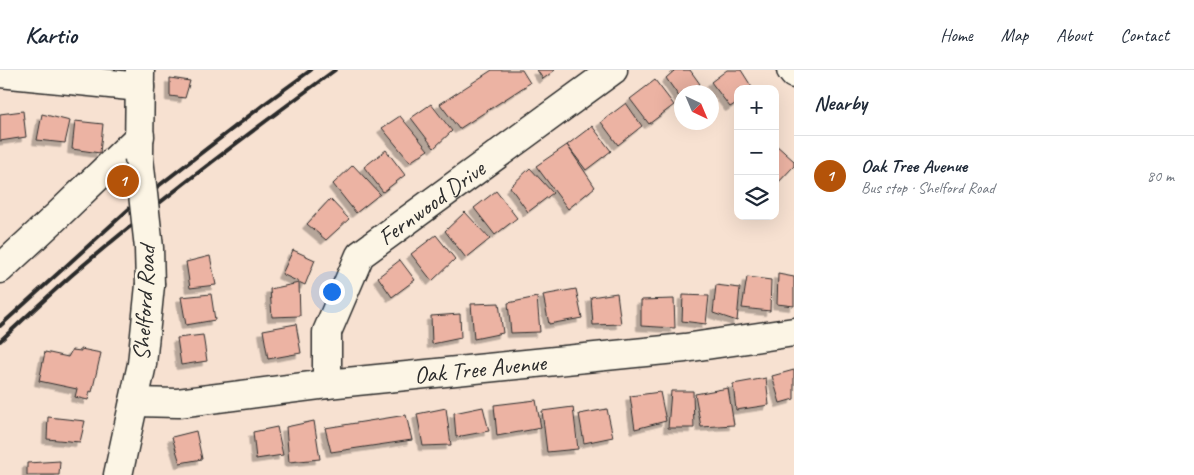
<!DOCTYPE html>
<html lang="en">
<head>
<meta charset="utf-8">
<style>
	body { margin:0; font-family:Caveat,sans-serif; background:#f2f2f3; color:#1f2937 }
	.controls { position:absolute; right:15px; top:15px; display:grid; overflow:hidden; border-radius:10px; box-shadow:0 5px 20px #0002 }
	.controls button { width:45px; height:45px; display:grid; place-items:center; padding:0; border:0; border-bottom:1px solid #e0e1e3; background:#fff; color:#1f2937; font:25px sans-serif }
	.compass { position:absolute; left:674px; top:15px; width:45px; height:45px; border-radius:50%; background:#fff; box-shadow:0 5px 20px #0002; rotate:136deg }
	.you { position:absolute; left:331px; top:221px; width:18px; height:18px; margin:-12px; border:4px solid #fff; border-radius:50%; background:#1a73e8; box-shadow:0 0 0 8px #1a73e833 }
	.badge { display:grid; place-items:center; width:32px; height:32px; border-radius:50%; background:#b45309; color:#fff; font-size:16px; font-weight:700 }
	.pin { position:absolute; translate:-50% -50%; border:2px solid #fff; box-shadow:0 1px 5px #0006 }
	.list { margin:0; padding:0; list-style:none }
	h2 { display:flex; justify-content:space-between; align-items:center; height:65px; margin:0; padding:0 20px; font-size:21px }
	h2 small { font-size:16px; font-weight:400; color:#747a83 }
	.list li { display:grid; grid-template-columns:32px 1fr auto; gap:15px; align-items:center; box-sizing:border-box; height:80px; padding:0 20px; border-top:1px solid #e0e1e3 }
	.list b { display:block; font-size:19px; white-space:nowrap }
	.list p { margin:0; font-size:16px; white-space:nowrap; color:#747a83 }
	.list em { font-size:16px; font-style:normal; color:#747a83 }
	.icon { flex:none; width:28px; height:28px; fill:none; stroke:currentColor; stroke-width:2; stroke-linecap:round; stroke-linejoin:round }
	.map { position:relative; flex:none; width:794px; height:405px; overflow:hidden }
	header { display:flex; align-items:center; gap:30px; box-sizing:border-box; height:70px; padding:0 25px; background:#fff; border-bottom:1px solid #e0e1e3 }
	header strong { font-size:24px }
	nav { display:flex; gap:28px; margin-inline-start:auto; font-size:18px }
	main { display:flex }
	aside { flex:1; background:#fff }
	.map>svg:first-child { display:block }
</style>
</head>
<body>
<header>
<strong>Kartio</strong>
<nav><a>Home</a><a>Map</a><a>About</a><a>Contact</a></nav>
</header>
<main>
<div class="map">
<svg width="794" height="405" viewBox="0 0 794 405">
	<defs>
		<filter id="shadow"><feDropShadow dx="-4.5" dy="4.5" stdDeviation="0" flood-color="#0004"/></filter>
	</defs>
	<rect width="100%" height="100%" fill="#f7e1d1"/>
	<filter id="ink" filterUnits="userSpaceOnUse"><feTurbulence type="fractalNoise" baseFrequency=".02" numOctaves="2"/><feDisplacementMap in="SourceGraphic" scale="10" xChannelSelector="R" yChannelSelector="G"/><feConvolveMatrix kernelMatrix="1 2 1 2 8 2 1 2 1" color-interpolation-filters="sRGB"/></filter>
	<g filter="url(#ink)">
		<!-- building -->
		<g fill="#ecb3a3" stroke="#2b2b2b" filter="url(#shadow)">
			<polygon points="492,0 522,0 530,13 459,59 440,34"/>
			<polygon points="537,0 555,0 543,9"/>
			<polygon points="675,0 690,0 700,14 689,22 682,22 680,28 666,8"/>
			<polygon points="727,0 741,0 753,19 738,19 738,32 730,37 711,12"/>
			<polygon points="170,8 190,11 185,28 170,26"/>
			<polygon points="655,10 674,35 649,54 630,29"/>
			<polygon points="626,33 642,56 618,75 601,52"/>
			<polygon points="431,34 452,61 434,78 411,48"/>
			<polygon points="23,41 26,67 0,71 0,44"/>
			<polygon points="42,44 70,51 65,73 37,70"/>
			<polygon points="400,46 428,80 410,92 382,58"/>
			<polygon points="75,51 103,54 100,83 72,79"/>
			<polygon points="592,56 611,81 586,100 567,75"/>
			<polygon points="775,74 794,91 794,96 775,116"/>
			<polygon points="567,75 595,117 568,139 536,96"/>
			<polygon points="386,80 405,105 383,122 364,97"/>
			<polygon points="353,95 380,124 356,143 333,114"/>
			<polygon points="530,98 553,123 528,142 510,117"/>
			<polygon points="496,121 517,148 495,165 474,138"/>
			<polygon points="330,129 349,149 326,170 307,154"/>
			<polygon points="465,142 490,169 466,188 445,161"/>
			<polygon points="436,165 455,189 432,211 411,184"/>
			<polygon points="293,180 315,190 305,215 282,204"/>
			<polygon points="210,186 216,215 190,218 186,192"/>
			<polygon points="400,190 415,210 392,227 378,207"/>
			<polygon points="778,204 794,207 794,236 777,234"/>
			<polygon points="747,207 771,210 770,241 742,238"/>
			<polygon points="299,213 300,246 272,247 270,219"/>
			<polygon points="716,215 740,218 737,251 713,243"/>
			<polygon points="576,219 582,248 549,254 543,225"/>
			<polygon points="617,223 621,254 593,255 591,227"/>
			<polygon points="211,224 215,250 186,255 181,227"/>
			<polygon points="683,225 709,226 706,254 682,251"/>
			<polygon points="537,227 540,262 511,263 508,233"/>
			<polygon points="674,229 675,258 641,256 641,230"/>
			<polygon points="499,233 503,263 474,269 471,234"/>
			<polygon points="460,244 461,268 432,274 431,246"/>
			<polygon points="296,254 301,283 268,289 263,260"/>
			<polygon points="203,265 207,291 181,295 177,268"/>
			<polygon points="81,279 101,283 92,322 90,321 88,330 75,327 77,319 39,311 45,282 68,287 72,280 81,281"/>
			<polygon points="794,300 794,329 780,333 772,306"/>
			<polygon points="766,308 769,335 736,340 733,314"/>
			<polygon points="728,318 734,355 701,357 695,324"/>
			<polygon points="671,321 693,321 694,358 668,358"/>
			<polygon points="660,322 666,351 635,359 630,326"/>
			<polygon points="536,330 541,358 497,366 494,335"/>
			<polygon points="483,337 489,361 456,367 454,343"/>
			<polygon points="573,337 578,379 547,382 542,341"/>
			<polygon points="446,338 451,375 423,376 417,344"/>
			<polygon points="607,339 613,367 584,373 579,344"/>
			<polygon points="406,345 412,370 331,382 325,358"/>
			<polygon points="48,347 85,351 80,372 47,369"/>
			<polygon points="314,351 320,389 289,392 286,357"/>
			<polygon points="277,357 283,385 256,389 253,362"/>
			<polygon points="196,361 202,389 180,393 172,367"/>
			<polygon points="60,391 59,405 27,405 27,393"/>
		</g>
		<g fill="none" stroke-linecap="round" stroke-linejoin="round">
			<defs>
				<g id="minor">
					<polyline points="791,0 794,4"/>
					<polyline points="0,3 140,17"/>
					<polyline points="139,84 140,0"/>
					<polyline points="0,199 58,145 140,66"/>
					<path id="s1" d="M 327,314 L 327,262 L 360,185 L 613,0"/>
					<path id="s2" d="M 134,332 L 178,333 L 327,314 L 685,278 L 794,262"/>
					<polyline points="118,405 142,294 150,215"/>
				</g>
			</defs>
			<!-- minor casing -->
			<use href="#minor" stroke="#2b2b2b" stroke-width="31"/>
			<!-- minor -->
			<use href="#minor" stroke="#fcf5e5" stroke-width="28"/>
			<!-- rail -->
			<g stroke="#2b2b2b" stroke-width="4">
				<polyline points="0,256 130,138 267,32 311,0"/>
				<path d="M 0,271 C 24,249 48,226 73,204 C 157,132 246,65 335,0"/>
			</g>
			<defs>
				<polyline id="minor-bridge" points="139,88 149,178 150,215"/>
			</defs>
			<!-- minor-bridge casing -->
			<use href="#minor-bridge" stroke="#2b2b2b" stroke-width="31" stroke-linecap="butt"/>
			<!-- minor-bridge -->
			<use href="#minor-bridge" stroke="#fcf5e5" stroke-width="28"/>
		</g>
	</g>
	<g text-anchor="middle" stroke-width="5" stroke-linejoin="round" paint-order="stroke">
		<!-- street labels -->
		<g font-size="24" fill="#2b2b2b" stroke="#fcf5e5">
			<text dy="8" stroke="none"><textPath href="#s1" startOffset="224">Fernwood Drive</textPath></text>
			<text transform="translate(144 233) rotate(-87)" y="8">Shelford Road</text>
			<text dy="8" stroke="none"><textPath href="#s2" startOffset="348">Oak Tree Avenue</textPath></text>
		</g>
	</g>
</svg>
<div class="controls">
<button>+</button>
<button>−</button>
<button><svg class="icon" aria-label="layers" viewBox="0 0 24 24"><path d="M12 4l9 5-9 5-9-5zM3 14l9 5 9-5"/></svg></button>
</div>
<svg class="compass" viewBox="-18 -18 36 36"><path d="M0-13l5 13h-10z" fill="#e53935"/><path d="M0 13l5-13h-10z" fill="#747a83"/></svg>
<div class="you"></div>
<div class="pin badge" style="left:123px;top:111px">1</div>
</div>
<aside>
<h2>Nearby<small></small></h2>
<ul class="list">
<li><span class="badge">1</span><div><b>Oak Tree Avenue</b><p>Bus stop · Shelford Road</p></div><em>80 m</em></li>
</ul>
</aside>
</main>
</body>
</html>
